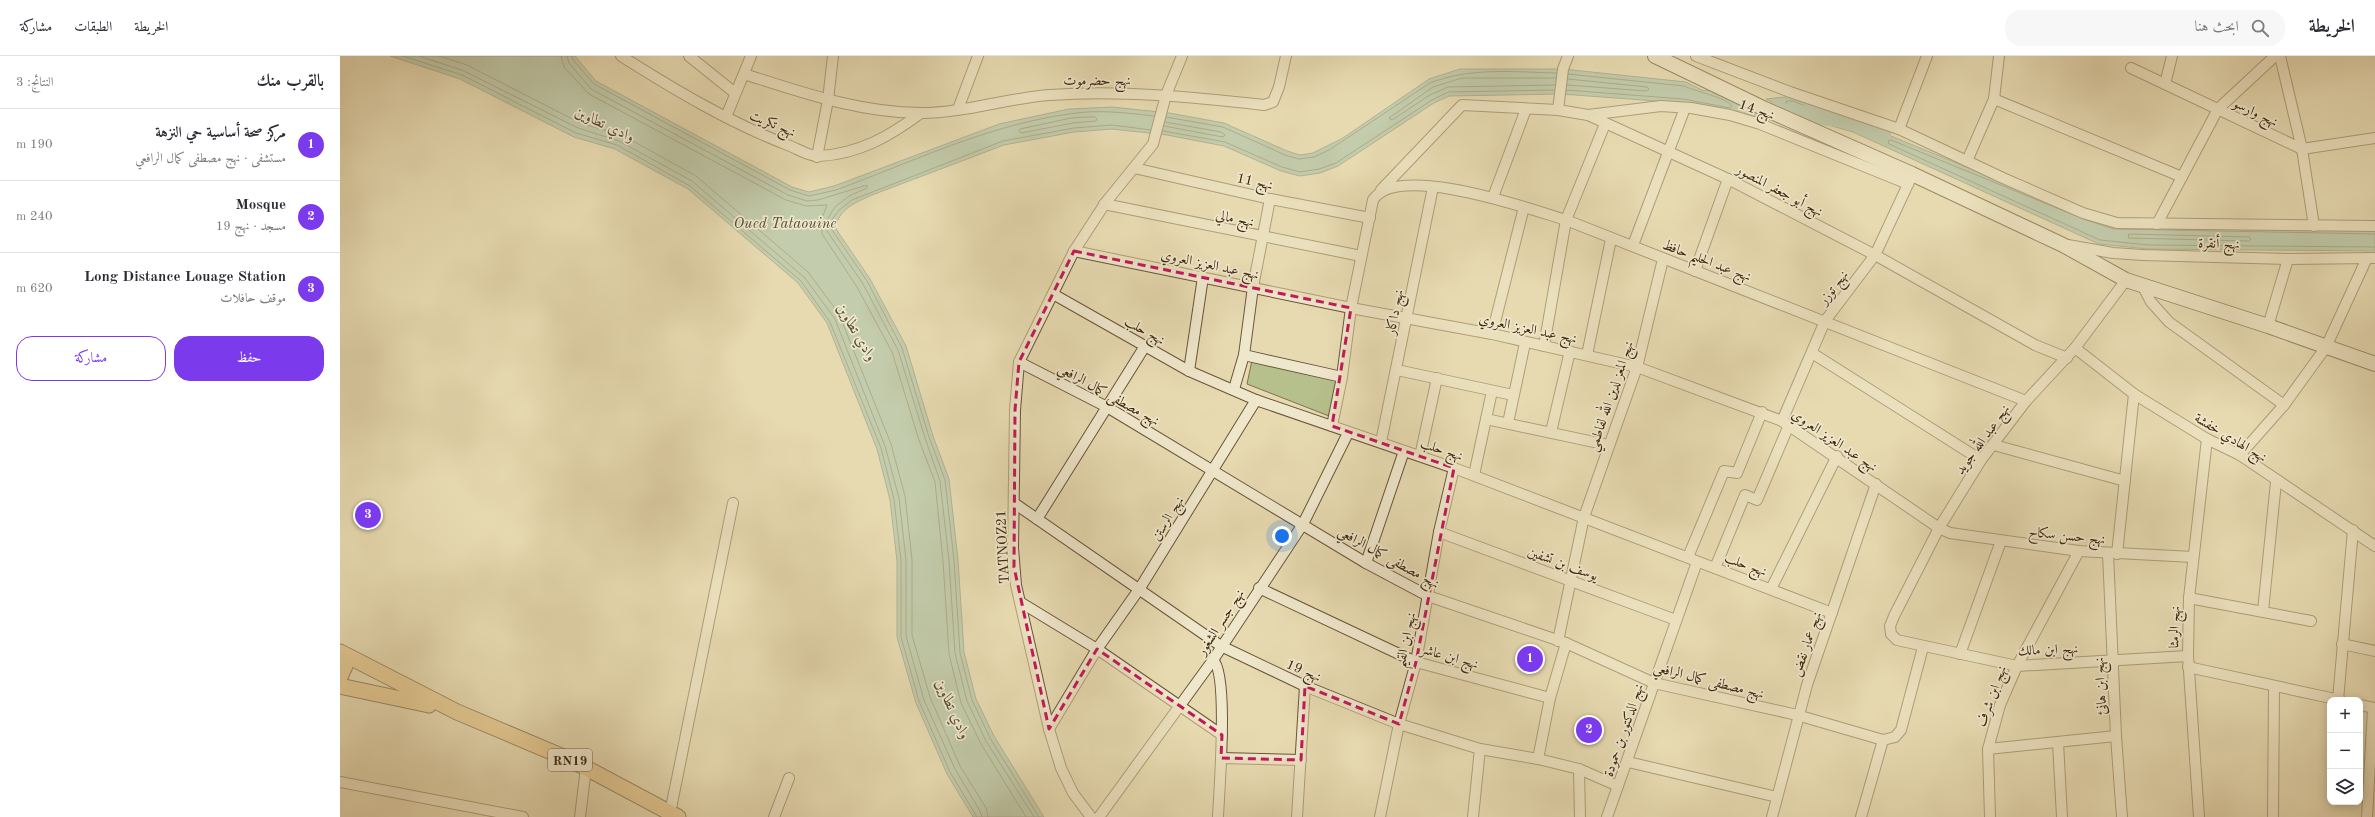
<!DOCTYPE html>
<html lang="ar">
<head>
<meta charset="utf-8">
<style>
	body { margin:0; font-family:"Old Standard TT",Amiri,serif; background:#f7f7f7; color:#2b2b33; direction:rtl }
	.controls { position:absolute; right:12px; bottom:12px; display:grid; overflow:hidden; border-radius:8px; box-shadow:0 2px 10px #0003 }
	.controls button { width:36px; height:36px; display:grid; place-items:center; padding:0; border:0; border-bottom:1px solid #e1e1e2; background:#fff; color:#2b2b33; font:20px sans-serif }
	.you { position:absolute; left:942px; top:480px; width:14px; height:14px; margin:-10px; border:3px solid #fff; border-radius:50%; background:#1a73e8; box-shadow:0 0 0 6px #1a73e833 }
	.badge { display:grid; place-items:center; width:26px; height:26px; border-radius:50%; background:#7c3aed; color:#fff; font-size:13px; font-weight:700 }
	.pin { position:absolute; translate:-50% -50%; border:2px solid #fff; box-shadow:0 1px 4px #0006 }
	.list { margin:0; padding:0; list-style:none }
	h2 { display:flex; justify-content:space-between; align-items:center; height:52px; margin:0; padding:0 16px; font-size:17px }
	h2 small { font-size:13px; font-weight:400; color:#7c7c81 }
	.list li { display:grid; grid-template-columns:26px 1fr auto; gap:12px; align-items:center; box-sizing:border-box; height:72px; padding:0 16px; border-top:1px solid #e1e1e2 }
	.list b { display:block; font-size:15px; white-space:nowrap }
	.list p { margin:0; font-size:13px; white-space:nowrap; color:#7c7c81 }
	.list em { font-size:13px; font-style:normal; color:#7c7c81 }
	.actions { display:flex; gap:8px; padding:12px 16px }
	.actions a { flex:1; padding:9px 0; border:1px solid #7c3aed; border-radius:16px; text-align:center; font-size:14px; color:#7c3aed }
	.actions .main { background:#7c3aed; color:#fff }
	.icon { flex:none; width:22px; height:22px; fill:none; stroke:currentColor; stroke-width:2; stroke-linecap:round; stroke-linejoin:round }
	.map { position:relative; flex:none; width:2035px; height:761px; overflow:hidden; direction:ltr }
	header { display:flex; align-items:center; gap:24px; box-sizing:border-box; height:56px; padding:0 20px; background:#fff; border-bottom:1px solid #e1e1e2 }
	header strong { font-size:19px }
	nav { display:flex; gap:22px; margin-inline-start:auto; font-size:14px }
	.search { width:280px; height:36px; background:#f7f7f7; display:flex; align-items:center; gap:10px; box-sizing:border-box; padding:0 14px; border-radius:16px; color:#7c7c81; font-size:15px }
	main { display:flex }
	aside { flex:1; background:#fff }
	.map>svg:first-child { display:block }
</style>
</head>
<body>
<header>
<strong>الخريطة</strong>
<div class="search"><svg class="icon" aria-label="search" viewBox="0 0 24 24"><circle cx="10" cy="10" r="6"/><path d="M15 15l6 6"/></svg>ابحث هنا</div>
<nav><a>الخريطة</a><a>الطبقات</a><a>مشاركة</a></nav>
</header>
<main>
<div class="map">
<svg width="2035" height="761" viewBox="0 0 2035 761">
	<rect width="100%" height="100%" fill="#e7dab1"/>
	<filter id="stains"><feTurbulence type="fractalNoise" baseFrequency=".005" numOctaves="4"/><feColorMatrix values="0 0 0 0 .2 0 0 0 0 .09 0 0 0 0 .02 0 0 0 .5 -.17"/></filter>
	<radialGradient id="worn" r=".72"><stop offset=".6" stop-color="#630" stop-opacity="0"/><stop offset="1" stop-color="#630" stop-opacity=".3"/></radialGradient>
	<!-- green -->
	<polygon fill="#b6c08c" stroke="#7b744d" points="912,304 998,323 989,360 907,328"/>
	<!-- water -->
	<g fill="#97bba7" stroke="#74816a">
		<path d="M 50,0 L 235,0 L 256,25 L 452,131 L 469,136 L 494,130 L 659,68 L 729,53 L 772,51 L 829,57 L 884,67 L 947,95 L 960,99 L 973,97 L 1003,82 L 1089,23 L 1120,13 L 1223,13 L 1346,26 L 1362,34 L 1375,35 L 1430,64 L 1343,47 L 1221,38 L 1109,40 L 1094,47 L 998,110 L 980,117 L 960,120 L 941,115 L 884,90 L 827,79 L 772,73 L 734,76 L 664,89 L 532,139 C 517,146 497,153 496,173 L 530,223 L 566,290 L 593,380 L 609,423 L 618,504 L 624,596 L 636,643 L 654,680 L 704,761 L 633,761 L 607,718 L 576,647 L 557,581 L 557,505 L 550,444 L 537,393 L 487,267 L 458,227 L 348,133 L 275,93 L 234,81 L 120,23 Z"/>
		<polygon points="1454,40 1755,164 2035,174 2035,195 1808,193 1759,188 1513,76 1464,62 1426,43"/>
	</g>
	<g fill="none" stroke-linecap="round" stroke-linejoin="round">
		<!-- shore -->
		<g stroke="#6c725a" stroke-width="1">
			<polyline points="63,0 122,19 236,77 277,89 350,130 461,225 490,266 541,392 554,443 561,505 561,581 579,645 610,716 637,761"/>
			<polyline points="79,0 124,15 238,72 279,85 352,125 465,222 495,263 545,390 559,442 566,504 566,580 584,644 615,713 640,755 642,761"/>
			<polyline points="99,0 127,9 240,67 282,79 356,120 468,216 499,258 551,388 565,440 572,504 572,579 590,641 620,710 646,752 648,761"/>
			<polyline points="221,0 224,11 249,38 446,144 466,150 487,149 482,162 482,178 517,231 552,296 579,384 595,426 603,505 609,598 621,647 641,688 686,761"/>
			<polyline points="227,0 229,7 251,33 448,139 467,145 478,144 527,129 527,132 509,140 495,151 488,162 487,175 523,228 558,294 585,382 600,425 609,505 615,597 627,645 646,685 694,761"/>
			<path d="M 232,0 L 233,4 L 254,28 L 450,134 L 469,140 L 496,134 C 572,106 648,69 729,58 C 758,53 786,57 814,60"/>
			<polyline points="1215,29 1108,31 1090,39 1052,64 1049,62 1093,31 1122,22 1216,22"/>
			<polyline points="1227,29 1306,35 1309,33 1307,31 1228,23"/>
			<path d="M 1226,34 L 1343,43 L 1390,52 L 1392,50 C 1385,41 1357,36 1344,30 L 1228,18"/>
			<polygon points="1447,45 1453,45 1503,65 1504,68 1502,69 1466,59 1446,48"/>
			<polygon points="755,61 757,63 756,65 733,67 681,77 679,75 680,73 731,62"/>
			<path d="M 826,61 L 883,71 L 945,99 L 959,103 L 974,101 L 989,94 L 1090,27 C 1131,11 1174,16 1216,17"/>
			<polyline points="824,70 883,81 885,79 881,76 825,66"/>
			<polyline points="823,75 885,86 942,111 960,116 979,113 996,107 1092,44 1108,36 1214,34"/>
			<polyline points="1734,159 1551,84 1548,85 1549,88 1760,184 1808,189 2035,191"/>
			<polyline points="1743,163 1774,173 2035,178"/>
			<polygon points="1789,178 1909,181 1911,183 1909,185 1789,182"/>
			<polyline points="699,761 650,682 632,644 620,597 614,504 605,424 589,381 562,292 527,225 492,174 493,162 499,154 512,144 663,85 734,72 772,69 811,74"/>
		</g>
		<!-- river -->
		<polyline stroke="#97bba7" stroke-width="18" points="1429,55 1510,63 1542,78"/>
		<defs>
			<g id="street">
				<path d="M 281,0 C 335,34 390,67 450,90 C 458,93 470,101 479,100 C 519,98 550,80 581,57"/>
				<polyline points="349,0 395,37"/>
				<polyline points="1356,0 1450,36 1559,73 1663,122 1743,157 1777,167 2035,170"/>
				<polyline points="1940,0 1962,93 1974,170"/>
				<polyline points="1791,12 1962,93 2035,82"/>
				<path d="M 404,18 C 461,36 520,57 581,57 C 624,57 667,42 710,39 C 781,34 853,41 924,49 L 933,46 L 939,31 L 946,0"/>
				<polyline points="1825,28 1832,0"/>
				<polyline points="1654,43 1842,121"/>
				<polyline points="618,53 638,0"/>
				<polyline points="1218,54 1223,13 1228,0"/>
				<polyline points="1248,59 1321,50 1351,52 1390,59 1420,68 1568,128"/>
				<polyline points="386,61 411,0"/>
				<polyline points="1559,73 1587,0"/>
				<polyline points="477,101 488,44 493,0"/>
				<polyline points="1627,105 1654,43 1659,0"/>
				<polyline points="794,112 930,143 1030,162"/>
				<polyline points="1041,134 1122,49 1218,54 1248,59 1388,123 1535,199 1695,289 1727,302"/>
				<polyline points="1153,141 1186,53"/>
				<polyline points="764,148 1021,200"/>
				<polyline points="1817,168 1878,53 1935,0"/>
				<polyline points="1293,189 1345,52"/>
				<polyline points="1728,189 1773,197 1802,199 1948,203 2035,202"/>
				<polyline points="734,195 1011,252 1152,278 1297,311 1442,365 1599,472 1610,477 1739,495 1853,501"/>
				<polyline points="1355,215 1388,123"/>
				<polyline points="1786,224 1735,292 1686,345 1641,404 1599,472 1554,560 1550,570 1551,578 1557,584 1677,610 1848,600"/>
				<polyline points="1802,229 1811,246 1829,266 1944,349"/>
				<polyline points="713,238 849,315 916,344 1114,412 1492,557"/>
				<polyline points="1928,270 1948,203"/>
				<polyline points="1152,278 1184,151"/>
				<polyline points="1204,290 1226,164 1265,68"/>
				<polyline points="1735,292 1794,338 1867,383 1900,399 2035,490"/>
				<polyline points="1472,297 1641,404"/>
				<polyline points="904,299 1002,321"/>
				<polyline points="1247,299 1271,183"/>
				<polyline points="679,306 767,351 1026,507 1088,540 1226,587 1314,627 1457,659 1543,684 1555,681 1561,674 1583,591"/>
				<polyline points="1057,314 1173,339"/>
				<polyline points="849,315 863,221"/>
				<polyline points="894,333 904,299 913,231 930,143"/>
				<polyline points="1146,363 1268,389"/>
				<polyline points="1442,365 1485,265 1535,199 1570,124"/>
				<polyline points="1168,367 1185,287"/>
				<path d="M 992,370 L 1002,321 L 1011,252 L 1033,144 C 1057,106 1190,153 1226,164 L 1686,345"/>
				<polyline points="1211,376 1230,295"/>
				<polyline points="1041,386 1093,131"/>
				<polyline points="1654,389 1785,425"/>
				<polyline points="1900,399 1944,349 1986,291 2027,202"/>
				<polyline points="1080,400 1097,322"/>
				<polyline points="1134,419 1152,335"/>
				<polyline points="674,447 881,590 965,630 1059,668 1140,693 1198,703 1239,713 1278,730"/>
				<polyline points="697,463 805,290"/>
				<polyline points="1099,476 1336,564"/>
				<polyline points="1768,497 1776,680 1782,761"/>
				<polyline points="1777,498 1794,338"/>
				<polyline points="1348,501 1384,415 1397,417 1422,356"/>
				<polyline points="1026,507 1064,395"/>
				<polyline points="1375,512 1405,439 1417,444 1449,369"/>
				<polyline points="919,532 1076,606 1210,642"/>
				<polyline points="1431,533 1497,400"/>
				<polyline points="1849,542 1971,565"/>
				<polyline points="680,546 757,593 882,679"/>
				<polyline points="1923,555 1936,426"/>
				<polyline points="1218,585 1244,461 1297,311 1323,203"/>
				<polyline points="2002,588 2035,595"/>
				<polyline points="1620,598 1661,485"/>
				<path d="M 873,604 C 889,618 879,735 878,761"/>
				<polyline points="1848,611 2000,644"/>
				<polyline points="1998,644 2013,474"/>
				<polyline points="2020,649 2035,652"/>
				<polyline points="709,673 757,593 800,532 916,344"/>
				<polyline points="1718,686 1722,761"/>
				<polyline points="1648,693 1776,680"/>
				<polyline points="881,702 961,704"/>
				<polyline points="1198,703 1210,642 1226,587"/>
				<polyline points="1288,706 1437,741"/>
				<polyline points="1239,713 1240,761"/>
				<polyline points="0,726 183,761"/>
				<polyline points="330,757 393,447"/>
				<polyline points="240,761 246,712"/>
				<polyline points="434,761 449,722"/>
				<polyline points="751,761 733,737 721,712 709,673 676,529 673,492 675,354 679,306 734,195 766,146 813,88 826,39 842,0"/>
				<polyline points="759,761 873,604 963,468 1008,377"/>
				<polyline points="957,761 965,630"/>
				<polyline points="1040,761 1059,668 1076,606 1099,476 1114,412"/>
				<polyline points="1133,761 1140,693"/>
				<polyline points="1267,761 1357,506"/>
				<polyline points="1432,761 1467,629 1536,428"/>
				<polyline points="1521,761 1543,684"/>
				<polyline points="1650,761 1648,693 1660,649 1677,610 1739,495"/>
				<polyline points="1859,761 1848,600 1849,542 1867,383"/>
				<polyline points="1933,761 1934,631"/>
				<polyline points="2027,761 2033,652"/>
			</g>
			<polyline id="secondary" points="1315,0 1425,53 1572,118 1723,189 1786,224 1928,270 2035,308"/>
			<g id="primary">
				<polyline points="0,596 117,656 233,705 338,761"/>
				<polyline points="0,597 5,610 0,621"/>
				<polyline points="0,630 89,649"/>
			</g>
		</defs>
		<!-- street casing -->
		<use href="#street" stroke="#6a5537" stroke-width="12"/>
		<!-- secondary casing -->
		<use href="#secondary" stroke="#40290e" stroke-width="16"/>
		<!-- primary casing -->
		<use href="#primary" stroke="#40290e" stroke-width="17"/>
		<!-- street -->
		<use href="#street" stroke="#efe7cc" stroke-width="10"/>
		<!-- secondary -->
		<use href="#secondary" stroke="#efe7cc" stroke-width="14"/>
		<!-- primary -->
		<use href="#primary" stroke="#e4bd78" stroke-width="15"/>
	</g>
	<!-- marked area -->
	<path d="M0 0H2035V761H0ZM 734,195 L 1011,252 L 992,370 L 1114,412 L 1076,606 L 1059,668 L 965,630 L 961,704 L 881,702 L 882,679 L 757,593 L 709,673 L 674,511 L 675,354 L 679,306 Z" fill="#e7dab1" fill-opacity=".55" fill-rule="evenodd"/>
	<path fill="none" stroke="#c2185b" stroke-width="3" stroke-dasharray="8 5" stroke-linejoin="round" d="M 734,195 L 1011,252 L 992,370 L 1114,412 L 1076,606 L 1059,668 L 965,630 L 961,704 L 881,702 L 882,679 L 757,593 L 709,673 L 674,511 L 675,354 L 679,306 Z"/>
	<g text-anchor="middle" stroke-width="3.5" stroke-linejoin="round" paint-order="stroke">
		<!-- shield labels -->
		<rect fill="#efe7cc" stroke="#746247" stroke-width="1" x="208" y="693" width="44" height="22" rx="3"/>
		<g font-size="13" font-weight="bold" fill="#40290e">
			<text x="230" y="709">RN19</text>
		</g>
		<!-- street labels -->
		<g font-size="14" fill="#40290e" stroke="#efe7cc">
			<text x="757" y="29">نهج حضرموت</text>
			<text transform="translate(1417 53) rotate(19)" y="5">نهج 14</text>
			<text transform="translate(1916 56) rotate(26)" y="5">نهج وارسو</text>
			<text transform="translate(433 67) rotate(23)" y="5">نهج تكريت</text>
			<text transform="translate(915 125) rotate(13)" y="5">نهج 11</text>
			<text transform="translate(1440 134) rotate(28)" y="5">نهج أبو جعفر المنصور</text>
			<text transform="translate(895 162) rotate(12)" y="5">نهج مالي</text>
			<text transform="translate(1879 187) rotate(2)" y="5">نهج أنقرة</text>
			<text transform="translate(1367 204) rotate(21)" y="5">نهج عبد الحليم حافظ</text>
			<text transform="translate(870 208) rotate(12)" y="5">نهج عبد العزيز العروي</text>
			<text transform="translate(1493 231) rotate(-52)" y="5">نهج توزر</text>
			<text transform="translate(1054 256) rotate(-79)" y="5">نهج داكار</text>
			<text transform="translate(1188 272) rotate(12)" y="5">نهج عبد العزيز العروي</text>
			<text transform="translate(805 274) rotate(29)" y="5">نهج حلب</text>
			<text transform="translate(769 338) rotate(29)" y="5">نهج مصطفى كمال الرافعي</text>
			<text transform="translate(1270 340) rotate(-71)" y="5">نهج المعز لدين الله لفاطمي</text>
			<text transform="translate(1891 381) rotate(31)" y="5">نهج الهادي خفشة</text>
			<text transform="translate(1642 383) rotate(-54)" y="5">نهج عبد الله جويد</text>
			<text transform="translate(1495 384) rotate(34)" y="5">نهج عبد العزيز العروي</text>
			<text transform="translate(1102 393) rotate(19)" y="5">نهج حلب</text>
			<text transform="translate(827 462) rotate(-58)" y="5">نهج الرستن</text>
			<text transform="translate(1727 479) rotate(6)" y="5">نهج حسن سكاح</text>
			<text transform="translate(662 491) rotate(-93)" y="5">TATNOZ21</text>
			<text transform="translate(1049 501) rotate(29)" y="5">نهج مصطفى كمال الرافعي</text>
			<text transform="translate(1223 507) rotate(20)" y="5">يوسف بن تشفين</text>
			<text transform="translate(1406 508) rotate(21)" y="5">نهج حلب</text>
			<text transform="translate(880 566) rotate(-57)" y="5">نهج جسر الشغور</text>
			<text transform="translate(1834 571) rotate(-88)" y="5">نهج الرمثا</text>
			<text transform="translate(1065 584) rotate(-78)" y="5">نهج ابن القيم</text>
			<text transform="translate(1466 588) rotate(-71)" y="5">نهج عمار نقض</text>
			<text transform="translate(1708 593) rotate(-2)" y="5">نهج ابن مالك</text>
			<text transform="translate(1110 600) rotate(16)" y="5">نهج ابن عاشر</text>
			<text transform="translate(964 614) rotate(24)" y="5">نهج 19</text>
			<text transform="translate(1369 624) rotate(14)" y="5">نهج مصطفى كمال الرافعي</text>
			<text transform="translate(1760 630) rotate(-93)" y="5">نهج ابن هانئ</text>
			<text transform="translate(1651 640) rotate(-70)" y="5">نهج ابن شرف</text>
			<text transform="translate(1283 674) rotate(-71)" y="5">نهج الدكتور بن حمودة</text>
		</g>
		<!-- water labels -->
		<g font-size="15" font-style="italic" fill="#564e34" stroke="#efe7cc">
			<text transform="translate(265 68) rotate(25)" y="5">وادي تطاوين</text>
			<text x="445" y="172">Oued Tataouine</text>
			<text transform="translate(517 276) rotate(59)" y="5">وادي تطاوين</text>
			<text transform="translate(613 653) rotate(65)" y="5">وادي تطاوين</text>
		</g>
	</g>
	<rect width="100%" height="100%" filter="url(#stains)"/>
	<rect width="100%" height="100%" fill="url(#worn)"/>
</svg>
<div class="controls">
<button>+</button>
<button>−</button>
<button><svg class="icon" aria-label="layers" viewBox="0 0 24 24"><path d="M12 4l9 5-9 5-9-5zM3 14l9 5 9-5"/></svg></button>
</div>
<div class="you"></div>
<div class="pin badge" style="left:1190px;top:603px">1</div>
<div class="pin badge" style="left:1249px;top:674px">2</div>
<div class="pin badge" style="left:28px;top:459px">3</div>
</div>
<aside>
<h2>بالقرب منك<small>النتائج: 3</small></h2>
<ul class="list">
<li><span class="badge">1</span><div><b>مركز صحة أساسية حي النزهة</b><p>مستشفى · نهج مصطفى كمال الرافعي</p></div><em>190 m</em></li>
<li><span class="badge">2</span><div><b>Mosque</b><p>مسجد · نهج 19</p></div><em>240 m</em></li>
<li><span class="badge">3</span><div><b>Long Distance Louage Station</b><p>موقف حافلات</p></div><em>620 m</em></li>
</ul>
<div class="actions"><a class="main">حفظ</a><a>مشاركة</a></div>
</aside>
</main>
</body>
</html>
